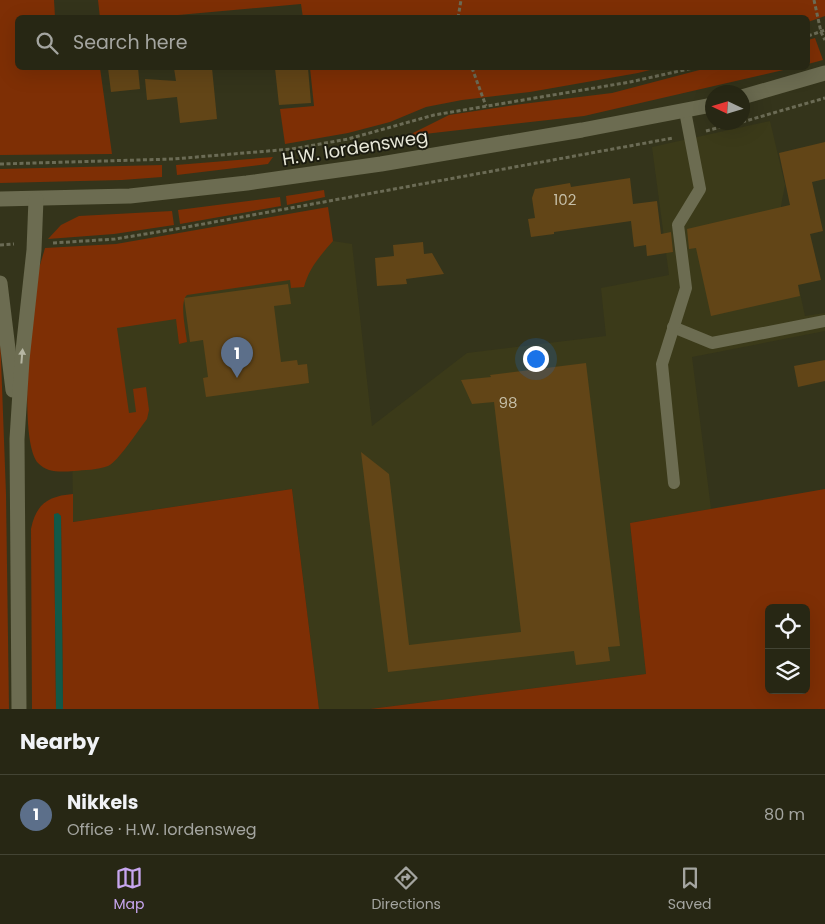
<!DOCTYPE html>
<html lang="en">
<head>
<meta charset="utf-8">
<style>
	body { margin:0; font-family:Poppins,sans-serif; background:#332; color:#f1f3f6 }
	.controls { position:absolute; right:15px; bottom:15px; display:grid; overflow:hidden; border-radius:8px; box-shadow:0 5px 20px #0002 }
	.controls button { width:45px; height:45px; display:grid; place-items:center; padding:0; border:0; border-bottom:1px solid #434434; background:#272714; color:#f1f3f6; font:25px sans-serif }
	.compass { position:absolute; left:705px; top:85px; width:45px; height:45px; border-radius:50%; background:#272714; box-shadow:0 5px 20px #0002; rotate:274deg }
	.you { position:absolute; left:535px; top:358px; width:18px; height:18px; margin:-12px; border:4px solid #fff; border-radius:50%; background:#1a73e8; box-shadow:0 0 0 8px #1a73e833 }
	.badge { display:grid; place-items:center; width:32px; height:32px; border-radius:50%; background:#c7a6ef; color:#fff; font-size:16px; font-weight:700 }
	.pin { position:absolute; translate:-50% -41px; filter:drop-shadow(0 1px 2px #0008) }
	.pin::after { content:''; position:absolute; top:26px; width:18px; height:15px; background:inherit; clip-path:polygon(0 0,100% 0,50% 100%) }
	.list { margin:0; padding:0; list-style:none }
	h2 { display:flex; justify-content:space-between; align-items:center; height:65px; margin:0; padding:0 20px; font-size:21px }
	h2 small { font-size:16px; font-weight:400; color:#a4a5a0 }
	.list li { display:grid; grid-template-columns:32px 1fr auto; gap:15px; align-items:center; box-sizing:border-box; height:80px; padding:0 20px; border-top:1px solid #434434 }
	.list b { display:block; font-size:19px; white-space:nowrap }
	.list p { margin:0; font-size:16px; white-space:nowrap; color:#a4a5a0 }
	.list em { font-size:16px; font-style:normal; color:#a4a5a0 }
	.icon { flex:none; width:28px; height:28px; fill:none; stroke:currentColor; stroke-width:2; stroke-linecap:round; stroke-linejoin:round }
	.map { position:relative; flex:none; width:825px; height:709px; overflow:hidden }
	.search { position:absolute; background:#272714; box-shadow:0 5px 20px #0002; left:15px; right:15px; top:15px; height:55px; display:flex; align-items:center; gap:12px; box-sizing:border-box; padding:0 18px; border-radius:8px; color:#a4a5a0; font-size:19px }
	.sheet { height:145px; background:#272714 }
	nav { display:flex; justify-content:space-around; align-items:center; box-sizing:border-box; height:70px; border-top:1px solid #434434; background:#272714; font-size:14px; color:#a4a5a0 }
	nav a { display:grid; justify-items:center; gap:2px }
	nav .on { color:#c7a6ef }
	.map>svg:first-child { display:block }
</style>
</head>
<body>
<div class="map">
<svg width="825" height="709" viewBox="0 0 825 709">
	<rect width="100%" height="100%" fill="#34341b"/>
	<!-- built -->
	<polygon fill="#3b3a19" points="770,121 785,185 781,206 805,316 825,313 825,331 692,357 711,509 630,523 646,674 370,709 319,709 292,489 73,522 72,422 80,289 333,241 352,244 372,426 467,353 606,336 601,288 669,275 652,147"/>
	<!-- green -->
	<g fill="#7e2f05" fill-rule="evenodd">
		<polygon points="0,0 54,0 55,17 18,18 18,68 100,68 112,154 0,155"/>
		<polygon points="98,0 825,0 825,16 808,22 808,18 303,18 301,4 156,17 100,18"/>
		<polygon points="815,38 823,60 808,64 808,40"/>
		<polygon points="310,68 658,68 638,73 530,92 462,100 426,107 390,122 348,133 285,144 280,109 314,106"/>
		<polygon points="707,68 792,68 584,116 407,136 449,115 522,104 612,93"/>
		<polygon points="273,157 268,164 177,175 176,165"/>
		<polygon points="162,165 162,177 122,180 0,183 0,169"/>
		<polygon points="324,190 325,197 287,205 286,196"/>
		<polygon points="280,197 281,206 180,224 178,210"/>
		<path d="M 328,207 L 333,241 C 320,256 309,268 304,287 L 291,288 L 290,280 L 187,295 C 179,302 186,331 187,342 L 179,344 L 176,319 L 117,328 L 129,413 L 136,412 L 133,389 L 146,387 L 149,410 L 147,419 C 139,429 118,462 108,466 C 98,470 84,470 74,471 C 61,472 47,473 38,463 C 18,440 31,313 36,281 C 38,270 42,259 45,248 L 116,244 Z"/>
		<polygon points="172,211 174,225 114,234 48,239 61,225 79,216"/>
		<polygon points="0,333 6,494 9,709 0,709"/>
		<path d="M 292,489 L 319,709 L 63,709 L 61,516 L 54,514 L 56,709 L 32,709 L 31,529 C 36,504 48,496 73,494 L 73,522 Z"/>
		<path d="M 825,489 L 825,709 L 370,709 L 646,674 L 630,523 ZM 769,608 L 806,608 L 806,690 L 769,690 Z"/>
	</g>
	<!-- water -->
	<polygon fill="#115949" points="58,513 61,516 63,709 56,709 54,514"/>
	<!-- building -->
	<g fill="#624517">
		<polygon points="108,68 138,68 140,89 111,92"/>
		<polygon points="174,68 212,68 217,119 180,123 177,97 147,100 145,79 176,81"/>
		<polygon points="275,68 308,68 311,103 279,105"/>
		<polygon points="825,142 825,179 812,182 823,231 810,234 821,280 798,285 800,296 711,316 696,248 689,249 687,229 790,205 779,153"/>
		<polygon points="630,178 633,204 657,201 661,234 671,232 673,252 647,256 646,245 634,247 631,221 554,232 554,234 531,237 528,219 535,218 532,198 535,189 570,183 571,187 584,185"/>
		<polygon points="423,242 424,254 432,253 444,274 406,279 407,284 377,286 375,258 394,256 393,245"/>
		<polygon points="288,284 291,304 274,306 281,362 297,360 298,365 307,364 309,383 206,397 203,378 208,377 203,340 190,342 184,298"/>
		<polygon points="825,360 825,381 798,387 794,366"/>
		<polygon points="586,363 620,646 608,647 610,661 576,665 574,651 388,672 361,452 389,474 409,645 521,632 494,402 472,404 461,380 491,377 490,375"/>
	</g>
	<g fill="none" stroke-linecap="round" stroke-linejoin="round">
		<!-- path -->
		<g stroke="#6b6b55" stroke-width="3" stroke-dasharray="4 2.5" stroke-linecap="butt">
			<polyline points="814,0 821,32 825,40"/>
			<polyline points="458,18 461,0"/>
			<polyline points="808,36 825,30"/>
			<polyline points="472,68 486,106"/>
			<polyline points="742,122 825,98"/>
			<polyline points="706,131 739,122"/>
			<polyline points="0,164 173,159 292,149 348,139 434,115 630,82 693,68"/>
			<polyline points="53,243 115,239 176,229 673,138"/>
			<polyline points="0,245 14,244"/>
		</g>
		<!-- lane -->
		<g stroke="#6c6c51" stroke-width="12">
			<polyline points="673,327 712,343 825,321"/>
			<polyline points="674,483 662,364 686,288 678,225 700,189 685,111"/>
		</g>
		<!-- secondary -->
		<g stroke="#6c6c51" stroke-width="15">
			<polyline points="742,97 825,73"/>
			<polyline points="0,199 130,196 247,183 381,164 582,130 712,105"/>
			<polyline points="0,283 13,390"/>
			<polyline points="19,709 17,439 22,360 34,250 36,199"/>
		</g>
	</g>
	<!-- one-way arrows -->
	<defs><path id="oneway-solid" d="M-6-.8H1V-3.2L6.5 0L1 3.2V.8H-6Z" transform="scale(1.25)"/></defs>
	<use fill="#b6b6a3" href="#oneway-solid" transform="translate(22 356) rotate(-85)"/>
	<g text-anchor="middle" stroke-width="4" stroke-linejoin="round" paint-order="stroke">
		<!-- number labels -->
		<g font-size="15" fill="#c6bfa8">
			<text x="565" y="205">102</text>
			<text x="508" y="408">98</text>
		</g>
		<!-- street labels -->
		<g font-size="18" fill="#e8e8d9" stroke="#1b1b10">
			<text transform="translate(355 148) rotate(-9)" y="6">H.W. Iordensweg</text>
		</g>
	</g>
</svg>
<div class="controls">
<button><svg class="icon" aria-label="locate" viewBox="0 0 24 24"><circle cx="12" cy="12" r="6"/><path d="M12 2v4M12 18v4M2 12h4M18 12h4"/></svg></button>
<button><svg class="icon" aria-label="layers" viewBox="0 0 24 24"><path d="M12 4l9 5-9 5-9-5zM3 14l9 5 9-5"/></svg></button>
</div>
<svg class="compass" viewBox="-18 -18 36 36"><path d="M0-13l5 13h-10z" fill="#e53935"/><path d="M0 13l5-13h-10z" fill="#a4a5a0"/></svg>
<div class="you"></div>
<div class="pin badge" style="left:237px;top:378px;background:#5c6f8a">1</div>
<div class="search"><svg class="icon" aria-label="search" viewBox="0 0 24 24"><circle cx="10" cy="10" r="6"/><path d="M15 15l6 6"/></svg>Search here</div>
</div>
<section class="sheet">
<h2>Nearby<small></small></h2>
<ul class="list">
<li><span class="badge" style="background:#5c6f8a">1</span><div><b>Nikkels</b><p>Office · H.W. Iordensweg</p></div><em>80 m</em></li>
</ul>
</section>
<nav>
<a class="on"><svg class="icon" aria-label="map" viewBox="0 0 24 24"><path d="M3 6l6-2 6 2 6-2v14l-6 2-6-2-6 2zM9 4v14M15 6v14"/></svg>Map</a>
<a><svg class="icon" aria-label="directions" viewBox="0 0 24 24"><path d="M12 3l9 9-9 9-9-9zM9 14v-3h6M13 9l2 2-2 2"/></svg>Directions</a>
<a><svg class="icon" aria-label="saved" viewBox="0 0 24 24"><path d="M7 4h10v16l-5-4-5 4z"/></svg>Saved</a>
</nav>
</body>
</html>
